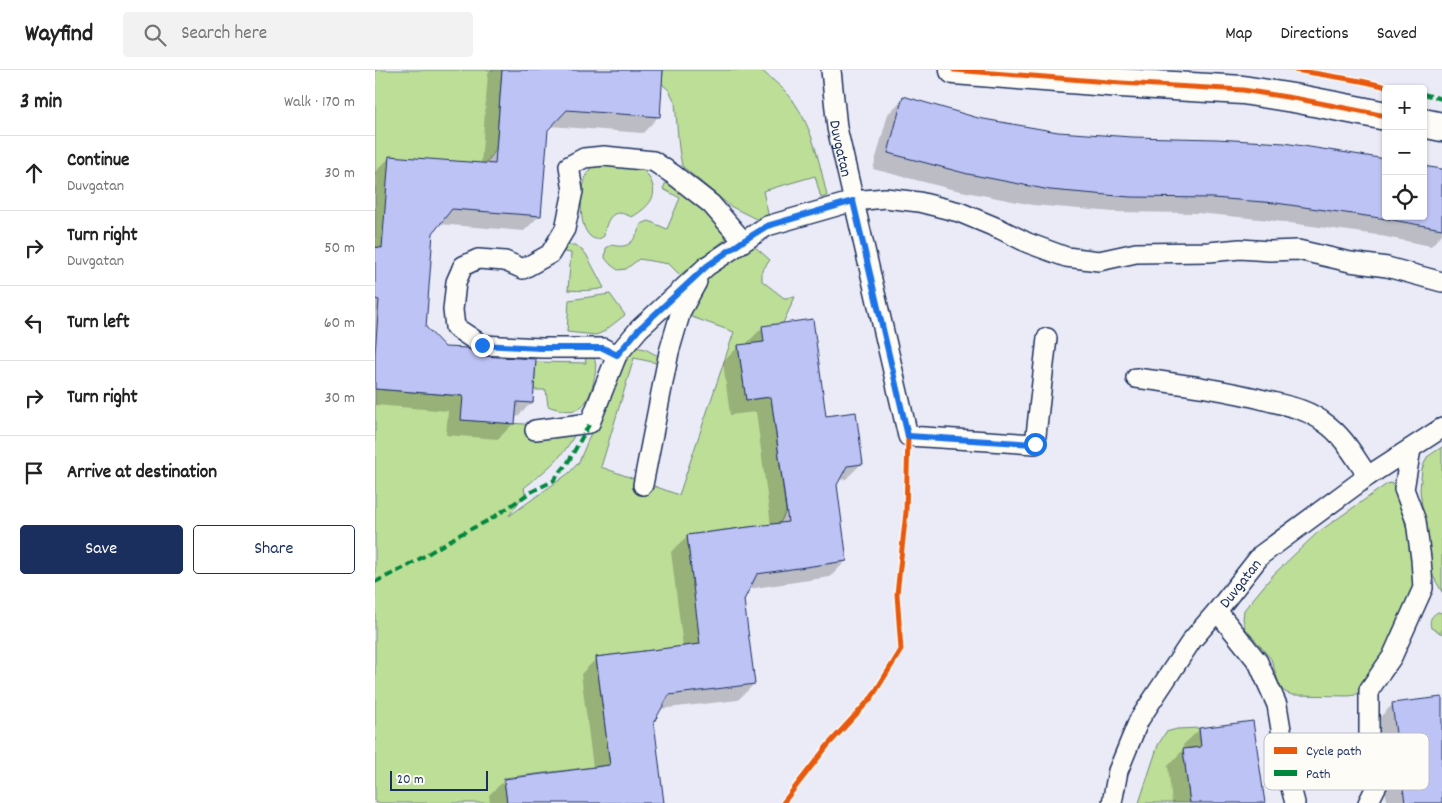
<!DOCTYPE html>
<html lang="en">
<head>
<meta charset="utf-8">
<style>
	body { margin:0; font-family:Dekko,sans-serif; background:#f2f2f2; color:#222 }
	.controls { position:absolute; right:15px; top:15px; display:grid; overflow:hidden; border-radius:5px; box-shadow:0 1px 4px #0004 }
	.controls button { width:45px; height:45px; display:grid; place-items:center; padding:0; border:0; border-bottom:1px solid #e0e0e0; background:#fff; color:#222; font:25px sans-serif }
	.scale { position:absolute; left:15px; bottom:12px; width:98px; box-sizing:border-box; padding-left:5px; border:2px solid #1b2f5e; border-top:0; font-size:14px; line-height:18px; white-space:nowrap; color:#1b2f5e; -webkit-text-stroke:4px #fdfcf7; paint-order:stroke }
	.stop { position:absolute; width:15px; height:15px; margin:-11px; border:4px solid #1a73e8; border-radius:50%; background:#fff }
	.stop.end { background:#1a73e8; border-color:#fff; box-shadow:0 1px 5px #0008 }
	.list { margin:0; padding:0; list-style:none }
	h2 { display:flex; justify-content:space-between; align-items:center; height:65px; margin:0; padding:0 20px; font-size:21px }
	h2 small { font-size:16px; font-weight:400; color:#767676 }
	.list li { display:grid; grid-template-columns:32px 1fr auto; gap:15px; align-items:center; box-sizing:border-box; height:75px; padding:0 20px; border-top:1px solid #e0e0e0 }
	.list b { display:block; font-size:19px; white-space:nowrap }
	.list p { margin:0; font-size:16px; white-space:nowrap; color:#767676 }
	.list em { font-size:16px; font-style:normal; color:#767676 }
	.actions { display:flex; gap:10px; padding:15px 20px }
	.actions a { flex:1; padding:11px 0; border:1px solid #1b2f5e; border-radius:5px; text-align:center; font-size:18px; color:#1b2f5e }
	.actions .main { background:#1b2f5e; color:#fff }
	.icon { flex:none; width:28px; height:28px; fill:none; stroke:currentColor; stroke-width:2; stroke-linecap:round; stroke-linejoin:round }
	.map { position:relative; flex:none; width:1067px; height:733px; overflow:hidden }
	header { display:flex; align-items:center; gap:30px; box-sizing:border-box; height:70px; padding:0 25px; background:#fff; border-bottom:1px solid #e0e0e0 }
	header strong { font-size:24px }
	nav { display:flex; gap:28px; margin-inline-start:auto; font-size:18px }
	.search { width:350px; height:45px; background:#f2f2f2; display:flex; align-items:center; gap:12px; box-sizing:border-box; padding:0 18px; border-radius:5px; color:#767676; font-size:19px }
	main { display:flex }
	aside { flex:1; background:#fff }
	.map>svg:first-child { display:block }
</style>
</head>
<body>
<header>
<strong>Wayfind</strong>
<div class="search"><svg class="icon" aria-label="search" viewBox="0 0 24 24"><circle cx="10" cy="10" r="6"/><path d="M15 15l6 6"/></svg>Search here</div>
<nav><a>Map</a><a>Directions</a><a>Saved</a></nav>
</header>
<main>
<aside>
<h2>3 min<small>Walk · 170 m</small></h2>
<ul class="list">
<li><svg class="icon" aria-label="ahead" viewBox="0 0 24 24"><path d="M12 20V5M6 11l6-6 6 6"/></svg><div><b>Continue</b><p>Duvgatan</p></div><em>30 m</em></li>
<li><svg class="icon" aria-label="right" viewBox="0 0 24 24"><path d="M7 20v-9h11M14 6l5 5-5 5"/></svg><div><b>Turn right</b><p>Duvgatan</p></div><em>50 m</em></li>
<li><svg class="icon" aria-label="left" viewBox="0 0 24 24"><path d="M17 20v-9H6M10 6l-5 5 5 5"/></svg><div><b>Turn left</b></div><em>60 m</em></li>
<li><svg class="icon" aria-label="right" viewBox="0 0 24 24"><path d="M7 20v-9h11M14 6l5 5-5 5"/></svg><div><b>Turn right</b></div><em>30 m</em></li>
<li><svg class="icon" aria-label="arrive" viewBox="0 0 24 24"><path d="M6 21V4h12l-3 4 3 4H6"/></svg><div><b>Arrive at destination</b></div></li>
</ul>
<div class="actions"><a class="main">Save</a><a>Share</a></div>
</aside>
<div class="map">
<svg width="1067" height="733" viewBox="0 0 1067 733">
	<rect width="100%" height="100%" fill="#eaebf6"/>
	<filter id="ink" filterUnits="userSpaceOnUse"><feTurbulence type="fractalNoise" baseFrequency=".02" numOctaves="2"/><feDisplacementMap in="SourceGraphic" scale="10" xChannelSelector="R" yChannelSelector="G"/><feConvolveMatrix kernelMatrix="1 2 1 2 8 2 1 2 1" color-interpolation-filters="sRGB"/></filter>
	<g filter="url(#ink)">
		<!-- green -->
		<g fill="#bdde97" stroke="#6c867a">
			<polygon points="0,0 127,0 121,80 111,93 7,178 0,177"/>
			<path d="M 288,0 L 386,0 C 395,8 405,15 412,23 C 437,52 444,91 452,126 L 446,128 L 440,106 L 388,121 L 394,148 L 381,149 L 355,136 L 307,96 L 304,79 L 300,32 L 294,20 L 287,14 Z"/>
			<path d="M 220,93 L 264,95 C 285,117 284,131 257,147 C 254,146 248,143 244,143 C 233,143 230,158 229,166 C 224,170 219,170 215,166 C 202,154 206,121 211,106 C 213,101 217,97 220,93 Z"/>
			<path d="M 291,112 L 298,112 L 356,165 L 305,205 L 294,194 L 264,189 L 251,199 L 243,200 L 236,195 L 230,188 L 231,178 L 237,175 C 256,180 260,169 266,154 L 274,151 L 292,159 L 305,128 L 288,119 Z"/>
			<path d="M 191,175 L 201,175 L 211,184 L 229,218 C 217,221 206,221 193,220 L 196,183 L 183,181 Z"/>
			<path d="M 379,176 L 395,190 L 387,201 L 387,211 L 409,228 L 420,227 L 408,253 L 389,272 L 363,276 L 371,330 L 396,327 L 411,441 L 405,453 L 312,465 L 326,574 L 221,587 L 235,695 L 129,708 L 132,733 L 0,733 L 0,319 L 88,326 L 87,350 L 180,356 L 196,359 L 199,366 C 187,389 168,402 149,418 L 150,423 L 134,446 L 194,403 L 204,392 L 250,280 L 256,276 L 270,279 L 285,287 L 282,293 L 259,288 L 226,397 L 304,425 L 359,262 L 314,246 L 322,223 L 333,202 L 368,177 Z"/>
			<polygon points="235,224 250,245 228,262 221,265 192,262 194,230"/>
			<path d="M 209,281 C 214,283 219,286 220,291 C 223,300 216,326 210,333 C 209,335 203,339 200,340 C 192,342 180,339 173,336 L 171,320 L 159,320 L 161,292 L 211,293 Z"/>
			<polygon points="1067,377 1067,522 1058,506 1052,477 1045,420 1047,399 1052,387"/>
			<polygon points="1016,413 1021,416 1036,477 1038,525 1028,550 987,620 980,625 974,626 917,625 910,622 905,617 896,589 870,558 868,549 869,540 898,505 942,463 1012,414"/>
			<path d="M 1063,542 L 1067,543 L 1067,564 L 1056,558 C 1054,550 1056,546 1063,542 Z"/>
			<polygon points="824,658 826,677 808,679 815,733 764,733 783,675 791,662 802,659"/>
		</g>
		<!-- shadow -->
		<g fill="#0003">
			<polygon points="116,0 287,0 283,47 268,63 175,56 172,59 165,145 149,161 63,154 57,162 49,258 69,278 157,332 141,348 140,348 139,353 123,369 71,365 73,341 0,335 0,102 15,87 106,94 113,3"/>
			<polygon points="529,28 603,50 1011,146 1048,146 1067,101 1067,164 1056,176 996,164 885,149 822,143 739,142 658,135 576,119 498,99 513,44"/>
			<polygon points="388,257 450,347 487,393 471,409 463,410 461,415 471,491 455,507 373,519 368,529 379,614 363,630 284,639 277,651 288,733 115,733 114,725 130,710 218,698 206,604 222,588 308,577 296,482 312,466 396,456 381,342 355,345 348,292 364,276 372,275 372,273"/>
			<polygon points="1018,634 1067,733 1012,733 1002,650"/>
			<polygon points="877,653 889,733 797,733 793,696 809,679 808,675 824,660"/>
		</g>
		<!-- building -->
		<g fill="#bdc3f5" stroke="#1b2f5e">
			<polygon points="127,0 288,0 285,47 192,40 173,60 166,146 77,139 58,163 51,257 70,277 92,278 101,284 106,286 161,289 158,333 142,332 140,354 86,350 88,326 0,319 0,284 4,230 0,229 0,177 7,178 14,86 120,94"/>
			<polygon points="528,26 603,48 683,62 757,67 841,69 909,73 1011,89 1011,146 1048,146 1048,96 1067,99 1067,159 1012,149 901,133 838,128 755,127 675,120 593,104 513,83"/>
			<polygon points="438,249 451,346 481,342 488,394 472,396 462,415 472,491 382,504 369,530 380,614 294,625 279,652 289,733 132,733 129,709 235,695 221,587 325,574 312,465 413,452 396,327 371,330 363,275 389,272 387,256"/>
			<polygon points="1067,627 1067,733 1030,733 1017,633"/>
			<polygon points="878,651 890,733 815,733 808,679 826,677 824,658"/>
		</g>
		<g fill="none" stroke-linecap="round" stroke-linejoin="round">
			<defs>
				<g id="lane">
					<path id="s1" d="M 456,0 L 462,58 L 533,366 L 660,374 L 672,268"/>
					<polyline points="242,285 228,278 166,278 107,275 80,257 78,240 81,212 88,196 103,189 130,191 148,199 175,184 190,159 198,121 194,96 209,88 229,86 278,91 299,105 336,134 368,171"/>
					<path d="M 761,308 C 807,314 853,320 897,332 C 918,337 933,340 950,353 C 969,366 980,388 993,406"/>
					<polyline points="160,360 215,353 242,285 264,259 332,196 392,156 479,131 510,128 544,132 584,142 625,159 653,173 691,187 724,191 761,183 834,182 865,179 895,181 923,180 975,192 1012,197 1067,212"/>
					<polyline points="268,415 294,282 306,241 322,212"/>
					<polyline points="842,541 883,592 902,635 915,714 920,733"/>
					<path id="s2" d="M 737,733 L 743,701 L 764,650 L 817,570 L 842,541 L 886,485 L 993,406 L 1067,358"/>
					<polyline points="993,733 1003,713 994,666 994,620 1017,587 1048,518 1046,489 1041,451 1029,419 1036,379"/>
				</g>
				<g id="street">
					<polyline points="579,0 746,13 868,20 924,29 1011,46"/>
					<polyline points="1048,53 1067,57"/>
				</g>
			</defs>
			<!-- lane casing -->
			<use href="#lane" stroke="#1b2f5e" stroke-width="22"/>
			<!-- street casing -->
			<use href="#street" stroke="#1b2f5e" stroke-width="31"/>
			<!-- lane -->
			<use href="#lane" stroke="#fdfcf7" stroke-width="19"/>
			<!-- street -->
			<use href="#street" stroke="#fdfcf7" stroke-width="28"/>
			<!-- quiet -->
			<g stroke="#00873e" stroke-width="4" stroke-dasharray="8 4" stroke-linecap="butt">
				<polyline points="1048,24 1067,29"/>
				<polyline points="0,512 31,497 84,465 116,449 156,422 178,411 192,394 215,353"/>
			</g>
			<defs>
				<g id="cycleway">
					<polyline points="579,0 746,13 868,20 924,29 1011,46"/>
					<polyline points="920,0 986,11 1022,19"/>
					<polyline points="408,733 453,675 497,627 526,580 522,524 531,442 533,366"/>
				</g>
			</defs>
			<!-- cycleway casing -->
			<use href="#cycleway" stroke="#fdfcf7" stroke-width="8"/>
			<!-- cycleway -->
			<use href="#cycleway" stroke="#e8590c" stroke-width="5"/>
		</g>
	</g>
	<g fill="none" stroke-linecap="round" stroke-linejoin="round" filter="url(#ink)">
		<!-- route -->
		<polyline stroke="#1a73e8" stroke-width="6" points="107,275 166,278 228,278 242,285 264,259 332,196 368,171 392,156 478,131 533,366 660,374"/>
	</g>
	<g text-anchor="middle" stroke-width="4" stroke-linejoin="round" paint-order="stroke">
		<!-- street labels -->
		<g font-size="16" fill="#1b2f5e" stroke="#fdfcf7">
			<text dy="6" stroke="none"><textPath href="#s1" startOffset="79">Duvgatan</textPath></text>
			<text dy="6" stroke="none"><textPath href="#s2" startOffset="258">Duvgatan</textPath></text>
		</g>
	</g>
	<!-- legend -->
	<rect x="889" y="663" width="165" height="57" rx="8" fill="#fdfcf7" stroke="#b9bec9" stroke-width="1"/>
	<rect x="899" y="677" width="23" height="7" fill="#e8590c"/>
	<rect x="899" y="700" width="23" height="6" fill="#00873e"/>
	<g font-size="14" fill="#1b2f5e">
		<text x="931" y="685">Cycle path</text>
		<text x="931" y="708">Path</text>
	</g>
</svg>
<div class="controls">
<button>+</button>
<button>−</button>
<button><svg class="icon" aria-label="locate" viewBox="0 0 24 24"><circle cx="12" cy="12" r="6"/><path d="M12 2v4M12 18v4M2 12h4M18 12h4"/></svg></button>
</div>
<div class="scale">20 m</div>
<div class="stop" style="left:660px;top:374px"></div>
<div class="stop end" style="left:107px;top:275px"></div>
</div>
</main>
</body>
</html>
